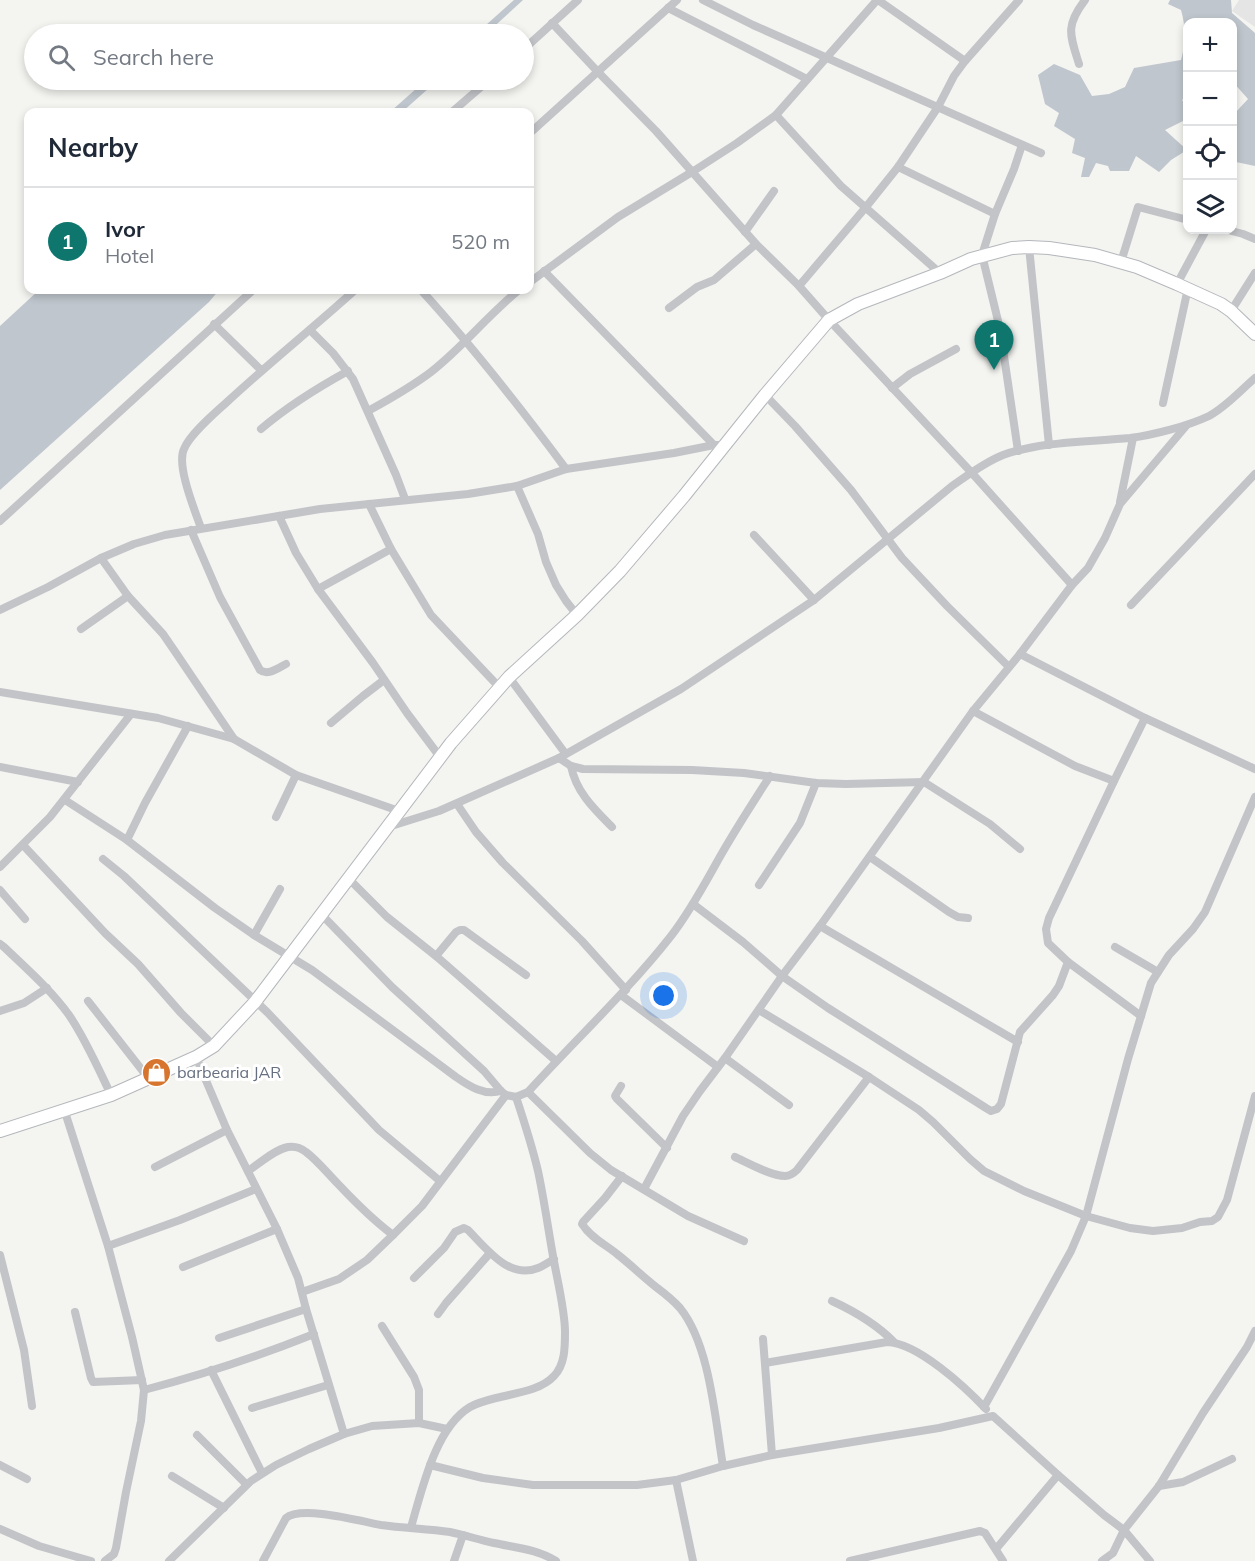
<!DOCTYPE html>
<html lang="en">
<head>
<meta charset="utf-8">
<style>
	body { margin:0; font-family:Mulish,sans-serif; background:#f2f2f3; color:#1f2937 }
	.controls { position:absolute; right:18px; top:18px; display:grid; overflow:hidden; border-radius:12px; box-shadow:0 3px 9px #0003 }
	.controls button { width:54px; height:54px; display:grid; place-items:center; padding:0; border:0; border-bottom:2px solid #e0e1e3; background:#fff; color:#1f2937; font:30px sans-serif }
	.you { position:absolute; left:664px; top:996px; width:21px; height:21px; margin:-15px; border:4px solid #fff; border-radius:50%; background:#1a73e8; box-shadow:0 0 0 9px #1a73e833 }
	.badge { display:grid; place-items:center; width:39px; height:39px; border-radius:50%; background:#0f766e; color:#fff; font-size:20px; font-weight:700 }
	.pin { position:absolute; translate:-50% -50px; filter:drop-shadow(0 2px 3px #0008) }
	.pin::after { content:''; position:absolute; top:32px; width:21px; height:18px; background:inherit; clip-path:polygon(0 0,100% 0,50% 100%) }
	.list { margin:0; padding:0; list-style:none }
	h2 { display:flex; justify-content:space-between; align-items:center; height:78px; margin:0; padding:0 24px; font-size:26px }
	h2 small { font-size:20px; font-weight:400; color:#747a83 }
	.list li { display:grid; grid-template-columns:39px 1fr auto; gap:18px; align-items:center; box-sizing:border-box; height:108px; padding:0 24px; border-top:2px solid #e0e1e3 }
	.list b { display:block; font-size:22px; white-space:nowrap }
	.list p { margin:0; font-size:20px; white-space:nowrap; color:#747a83 }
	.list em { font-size:20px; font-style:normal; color:#747a83 }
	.icon { flex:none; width:33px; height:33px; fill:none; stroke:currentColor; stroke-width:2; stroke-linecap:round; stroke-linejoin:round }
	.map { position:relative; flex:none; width:1255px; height:1561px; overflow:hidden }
	.search { position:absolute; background:#fff; box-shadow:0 3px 9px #0003; left:24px; top:24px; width:510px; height:66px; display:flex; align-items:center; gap:15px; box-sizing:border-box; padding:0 21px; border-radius:33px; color:#747a83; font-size:22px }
	.panel { position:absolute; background:#fff; box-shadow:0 3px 9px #0003; left:24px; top:108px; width:510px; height:186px; border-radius:12px }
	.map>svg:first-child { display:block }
</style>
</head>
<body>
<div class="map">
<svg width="1255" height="1561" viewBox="0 0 1255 1561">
	<rect width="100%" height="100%" fill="#f4f4f1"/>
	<!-- built -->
	<polygon fill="#e4e5e4" points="1239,0 1255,0 1255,27 1232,11"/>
	<!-- water -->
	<g fill="#bfc6cd">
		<polygon points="514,0 523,0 486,34 476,34"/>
		<path d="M 1170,0 L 1231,0 L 1232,13 L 1255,33 L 1255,166 L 1236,162 L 1233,160 L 1233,113 L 1236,112 L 1248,99 L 1233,82 L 1232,22 L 1188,22 L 1187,96 L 1182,100 L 1187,108 L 1187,119 L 1165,130 L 1187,150 L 1171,160 L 1159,172 L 1136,156 L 1129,171 L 1110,171 L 1108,166 L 1096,163 L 1089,177 L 1081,177 L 1085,158 L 1072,153 L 1075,139 L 1054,126 L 1059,113 L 1045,104 L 1038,75 L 1054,64 L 1080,75 L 1092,96 L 1109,94 L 1125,87 L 1134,68 L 1181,60 C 1186,42 1186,28 1181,10 L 1168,4 Z"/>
		<polygon points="426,80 438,80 402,112 390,112"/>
		<polygon points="39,290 219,290 209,302 0,490 0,326"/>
	</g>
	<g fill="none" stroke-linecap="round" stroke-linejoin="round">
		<defs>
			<polyline id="secondary" points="0,1131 111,1095 196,1057 214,1046 255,1002 451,743 509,677 577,615 620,571 684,496 765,395 829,320 858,304 940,273 971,259 1012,248 1029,247 1049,248 1095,255 1137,267 1177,284 1221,304 1231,311 1255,334"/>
		</defs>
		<!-- secondary casing -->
		<use href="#secondary" stroke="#b4b7bc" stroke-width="14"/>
		<!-- street -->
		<g stroke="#c2c4c8" stroke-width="8">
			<polyline points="703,0 753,25 1041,153"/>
			<polyline points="878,0 965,61"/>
			<polyline points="668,8 807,79"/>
			<polyline points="552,23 598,72 656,131 756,244 799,286 829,320 971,472 1072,585"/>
			<polyline points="524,49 578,0"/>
			<path d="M 1079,64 C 1070,35 1065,26 1085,0"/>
			<polyline points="452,112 489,80"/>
			<polyline points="776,115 841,186 940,273"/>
			<polyline points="530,133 677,0"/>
			<polyline points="898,167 995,214"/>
			<polyline points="1228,230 1243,234 1255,239"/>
			<polyline points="745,232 774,191"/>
			<polyline points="1029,247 1049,445"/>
			<polyline points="1121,262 1138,207 1188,220"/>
			<polyline points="544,271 714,445"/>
			<polyline points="530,282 618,217 692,172 737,143 776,115 877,0"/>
			<polyline points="1177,284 1206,230"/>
			<polyline points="799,286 866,207 898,167 938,107 954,76 965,61 1019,0"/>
			<path d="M 421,290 C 473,347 520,407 566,469"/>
			<polyline points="669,308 697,287 714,280 756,244"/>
			<polyline points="1231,311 1255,273"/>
			<polyline points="214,324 261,370"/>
			<polyline points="310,330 333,353 353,379 396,475 405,499"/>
			<polyline points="892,388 910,374 956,349"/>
			<polyline points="765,395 795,426 851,490 902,558 947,606 1009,667"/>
			<polyline points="1163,403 1188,288"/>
			<path d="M 368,411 C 390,399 411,387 431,372 C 463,347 488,315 519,290"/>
			<path d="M 261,429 C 288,406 317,388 348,371"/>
			<polyline points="1018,451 1000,329 982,255 995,214 1014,169 1022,145"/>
			<polyline points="517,486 538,534 546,562 556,585 566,601 577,615"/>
			<polyline points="1120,502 1133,438"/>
			<polyline points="369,504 391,549 431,615 500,688"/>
			<polyline points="279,516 296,553 318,589 373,663 407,713 440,757"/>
			<polyline points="0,521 253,290"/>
			<path d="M 201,528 C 195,511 176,465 184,449 C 190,434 215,413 227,402 C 269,363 313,328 355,290"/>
			<path d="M 191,530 L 220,597 L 260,670 C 268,676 278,668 286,664"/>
			<polyline points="754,535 814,600"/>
			<polyline points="101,558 128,596 163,634 176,653 234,739"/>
			<polyline points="318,589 391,549"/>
			<polyline points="1131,605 1255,474"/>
			<polyline points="0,610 48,587 101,558 134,544 165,535 320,509 468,494 517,486 566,469 674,453 714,445 726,445"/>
			<polyline points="81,629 128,596"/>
			<polyline points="1020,654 1145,718 1255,769"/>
			<polyline points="509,677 565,753"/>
			<polyline points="0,692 158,718 234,739 296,775 399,811"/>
			<polyline points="973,711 1075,766 1114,781"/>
			<polyline points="331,723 363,696 384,680"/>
			<polyline points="559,758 571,766 583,769 692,770 744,773 816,783 846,784 924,782 990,824 1020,849"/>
			<path d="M 571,766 C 576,792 594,809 612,827"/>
			<polyline points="0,767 78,782"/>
			<path d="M 65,800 L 127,840 L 215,908 L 254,935 L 312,970 L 456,1077 C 469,1086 484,1096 501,1091"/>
			<polyline points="457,804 476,832 503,863 582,941 626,990"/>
			<polyline points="276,817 296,775"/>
			<path d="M 388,827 L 439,811 L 559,758 L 681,689 L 814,600 L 952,486 C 968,475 985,462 1003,455 C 1043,441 1088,442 1130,438 C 1153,435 1188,426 1209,416 C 1226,407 1241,390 1255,378"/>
			<polyline points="127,840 145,803 188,726"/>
			<polyline points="23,845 105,933 138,964 181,1013 214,1046"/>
			<polyline points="870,857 949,912 958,917 968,918"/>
			<polyline points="103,859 124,876 267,1012 379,1130 440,1181"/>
			<polyline points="0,867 50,817 131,714"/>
			<polyline points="349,879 387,917 436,956 556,1061"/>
			<polyline points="759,885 800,823 816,783"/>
			<polyline points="0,890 25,919"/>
			<polyline points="693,904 743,942 782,976 828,1008 986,1108 991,1111 997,1109 1001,1104 1020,1032 1053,995 1059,986 1068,962 1048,943 1046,929 1049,918 1114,781 1145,718"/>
			<path d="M 321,914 L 392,987 L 484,1071 L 501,1091 L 506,1095 L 516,1097 L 528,1092 C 575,1040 627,992 671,936 C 689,913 703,887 717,862 C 733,833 752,804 770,776"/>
			<polyline points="820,926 1018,1042"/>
			<polyline points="254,935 280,889"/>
			<path d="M 0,944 L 4,947 C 27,969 51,990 69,1015 C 86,1040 98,1068 111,1095"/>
			<polyline points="1115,947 1158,972"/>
			<polyline points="436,956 456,932 460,930 464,930 526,975"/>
			<polyline points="1068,962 1141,1016"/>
			<polyline points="621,995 718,1067"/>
			<polyline points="88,1001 149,1079"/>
			<polyline points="759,1010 869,1077 919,1110 933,1122 970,1159 984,1171 1024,1191 1086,1216 1130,1228 1153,1231 1182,1228 1200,1222 1212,1221 1218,1217 1227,1200 1255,1096"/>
			<polyline points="0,1011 24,1003 47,988"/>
			<polyline points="196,1057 227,1130 277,1229 298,1278 306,1309 344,1434"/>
			<polyline points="725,1058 789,1105"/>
			<polyline points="621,1086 615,1096 617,1099 667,1148"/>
			<polyline points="528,1092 590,1153 611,1170 688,1216 744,1241"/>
			<polyline points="64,1109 108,1246 132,1337 144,1390 141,1421 126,1492 116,1548 114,1554 105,1561"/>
			<path d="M 735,1157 C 748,1163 771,1176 785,1176 C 790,1176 793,1174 797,1170 L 869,1077"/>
			<polyline points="155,1167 227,1130"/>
			<path d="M 248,1171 C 260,1163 274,1150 288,1147 C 294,1146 301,1148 306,1152 C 318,1161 328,1174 339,1185 C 356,1203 373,1220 393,1235"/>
			<path d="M 622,1176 L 605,1198 L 583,1222 L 582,1224 C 590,1237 606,1245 617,1254 C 630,1264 642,1276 656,1287 C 664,1293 673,1300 680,1308 C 710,1345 715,1419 723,1466"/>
			<polyline points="644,1189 683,1116 700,1091 725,1058 782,976 820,926 973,711 1020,654 1072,585 1088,568 1105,538 1120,504 1186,426"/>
			<polyline points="108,1246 180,1220 256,1189"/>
			<polyline points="0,1255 24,1350 32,1406"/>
			<polyline points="183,1267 277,1229"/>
			<path d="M 414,1278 L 444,1248 L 455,1232 L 464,1228 L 468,1230 C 486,1248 509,1280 538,1268 C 543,1266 549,1262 554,1259"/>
			<polyline points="302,1292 339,1279 367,1260 393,1235 422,1206 506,1095"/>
			<path d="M 832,1301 C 856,1312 876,1324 894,1342"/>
			<polyline points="75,1312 91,1378 93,1382 142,1380"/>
			<polyline points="438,1314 446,1303 490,1253"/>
			<polyline points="382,1326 414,1377 419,1390 419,1423"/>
			<polyline points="219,1338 306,1309"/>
			<polyline points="763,1339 772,1455"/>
			<path d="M 765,1363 L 887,1342 C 918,1343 965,1387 986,1409"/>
			<polyline points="211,1370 262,1473"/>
			<path d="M 144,1390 C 202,1375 259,1356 314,1334"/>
			<polyline points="984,1407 1071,1251 1086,1216 1128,1059 1151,983 1169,955 1193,929 1205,912 1255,797"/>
			<polyline points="252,1408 328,1385"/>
			<polyline points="197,1435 246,1484"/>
			<polyline points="0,1465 27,1479"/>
			<polyline points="430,1465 483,1478 533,1485 637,1485 676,1480 723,1466 772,1455 939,1428 993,1416 1058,1475 1104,1515 1124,1530 1150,1561"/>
			<polyline points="172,1476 224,1508"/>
			<polyline points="676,1480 693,1561"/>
			<polyline points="1159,1486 1183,1482 1232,1459"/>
			<path d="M 411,1527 C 422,1490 435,1428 470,1407 C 477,1403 488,1400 496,1398 C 515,1393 540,1391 554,1376 C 565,1365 565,1347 565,1332 C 565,1310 557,1279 553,1256 C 548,1228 544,1199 538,1171 C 532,1146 524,1121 516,1097"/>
			<polyline points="0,1529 39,1546 91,1561"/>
			<polyline points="996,1549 1058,1475"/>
			<polyline points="169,1561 251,1481 276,1465 309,1449 344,1434 372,1426 419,1423 447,1429"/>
			<path d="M 263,1561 L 286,1518 C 301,1505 360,1521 381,1525 C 403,1528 427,1529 450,1532 C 465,1535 479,1540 494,1543 C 517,1548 536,1549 556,1561"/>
			<polyline points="454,1561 463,1535"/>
			<polyline points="850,1561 980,1531 985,1533 1003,1561"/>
			<polyline points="1102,1561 1113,1553 1124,1530 1159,1486 1203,1413 1247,1347 1255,1331"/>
		</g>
		<!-- secondary -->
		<use href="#secondary" stroke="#fff" stroke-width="12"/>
	</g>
	<!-- icons -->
	<defs>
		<symbol id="shop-disc" viewBox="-11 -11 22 22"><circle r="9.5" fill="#d7752e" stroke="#fff"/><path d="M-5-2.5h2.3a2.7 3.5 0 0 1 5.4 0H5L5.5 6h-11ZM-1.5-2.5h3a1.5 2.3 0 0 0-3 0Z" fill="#fff"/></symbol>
	</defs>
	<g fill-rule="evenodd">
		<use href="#shop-disc" x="140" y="1056" width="33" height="33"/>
	</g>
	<g text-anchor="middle" stroke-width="6" stroke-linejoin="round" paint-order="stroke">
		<!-- poi labels -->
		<g font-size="16" fill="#656f80" stroke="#fff" text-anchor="start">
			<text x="177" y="1078">barbearia JAR</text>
		</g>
	</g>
</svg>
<div class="controls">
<button>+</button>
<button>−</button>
<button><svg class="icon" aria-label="locate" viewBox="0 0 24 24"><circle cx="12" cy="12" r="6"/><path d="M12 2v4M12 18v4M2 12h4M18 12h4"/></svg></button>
<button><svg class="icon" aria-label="layers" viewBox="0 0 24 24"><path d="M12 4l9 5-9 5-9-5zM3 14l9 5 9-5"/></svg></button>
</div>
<div class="you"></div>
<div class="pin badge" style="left:994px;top:370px">1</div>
<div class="search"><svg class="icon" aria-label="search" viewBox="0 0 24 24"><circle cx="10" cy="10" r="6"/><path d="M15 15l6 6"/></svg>Search here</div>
<section class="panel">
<h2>Nearby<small></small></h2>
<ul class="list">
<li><span class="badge">1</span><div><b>Ivor</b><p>Hotel</p></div><em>520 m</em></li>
</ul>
</section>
</div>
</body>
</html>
